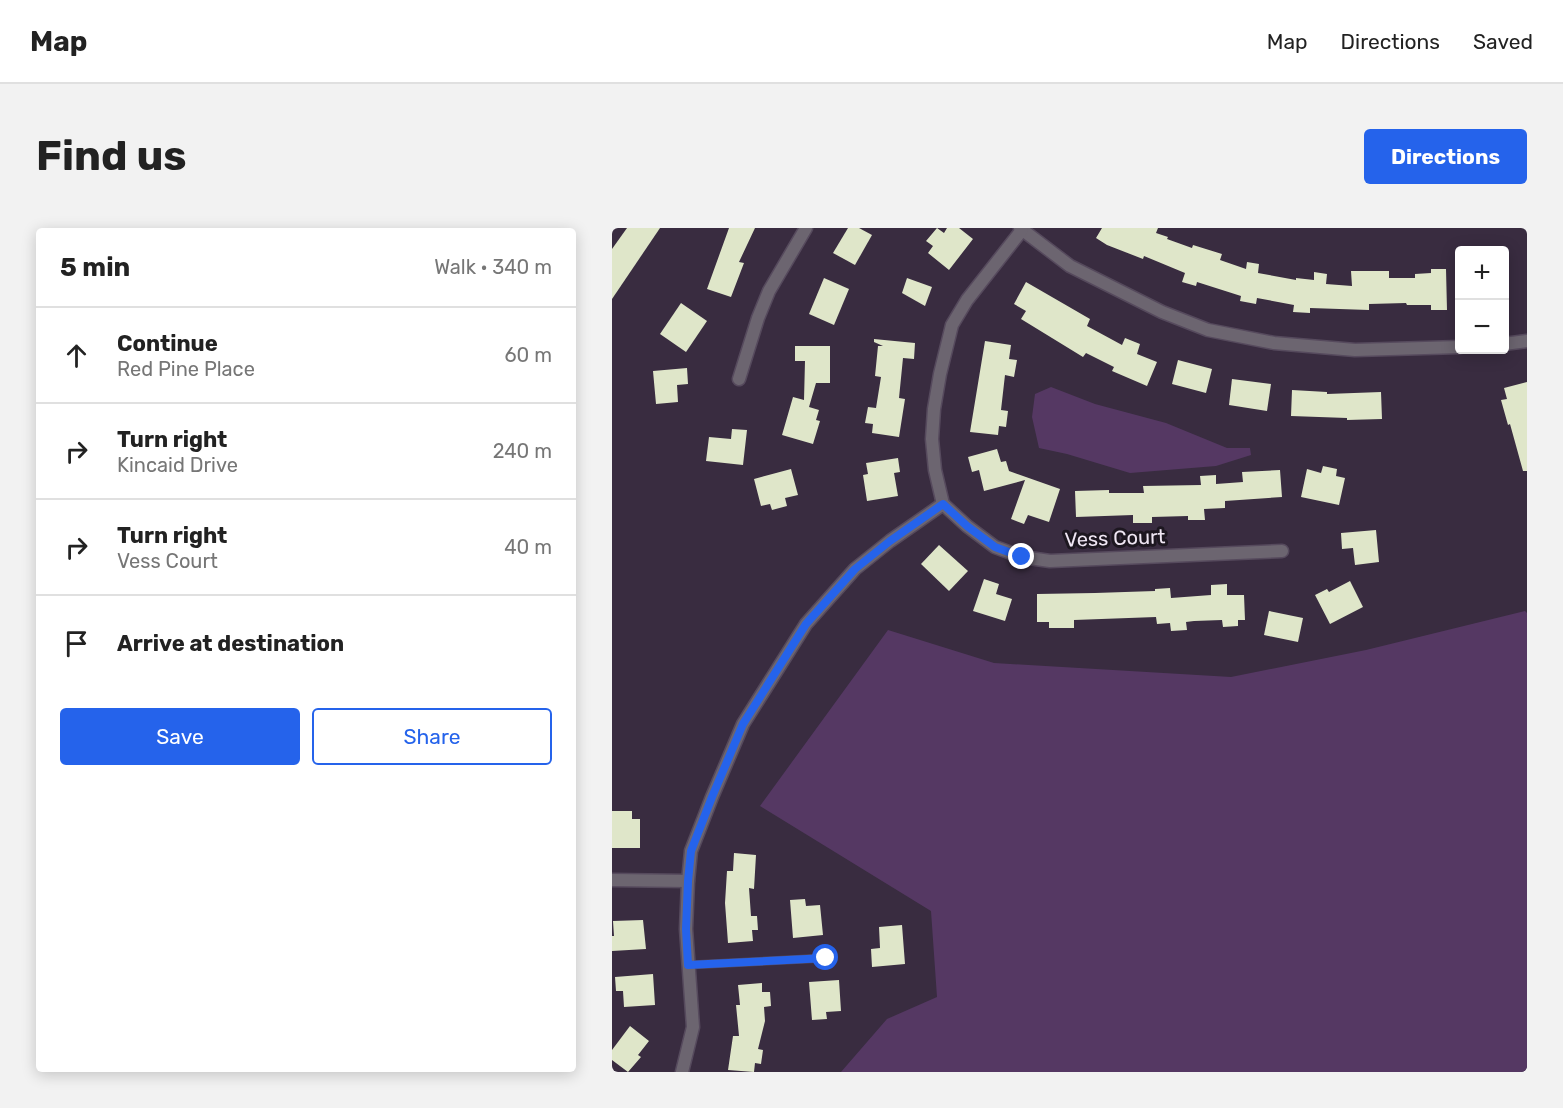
<!DOCTYPE html>
<html lang="en">
<head>
<meta charset="utf-8">
<style>
	body { margin:0; font-family:Rubik,sans-serif; background:#f2f2f2; color:#222 }
	.controls { position:absolute; right:18px; top:18px; display:grid; overflow:hidden; border-radius:6px; box-shadow:0 3px 15px #0003 }
	.controls button { width:54px; height:54px; display:grid; place-items:center; padding:0; border:0; border-bottom:2px solid #e0e0e0; background:#fff; color:#222; font:30px sans-serif }
	.stop { position:absolute; width:18px; height:18px; margin:-14px; border:4px solid #2563eb; border-radius:50%; background:#fff }
	.stop.end { background:#2563eb; border-color:#fff; box-shadow:0 2px 6px #0008 }
	.list { margin:0; padding:0; list-style:none }
	h2 { display:flex; justify-content:space-between; align-items:center; height:78px; margin:0; padding:0 24px; font-size:26px }
	h2 small { font-size:20px; font-weight:400; color:#767676 }
	.list li { display:grid; grid-template-columns:39px 1fr auto; gap:18px; align-items:center; box-sizing:border-box; height:96px; padding:0 24px; border-top:2px solid #e0e0e0 }
	.list b { display:block; font-size:22px; white-space:nowrap }
	.list p { margin:0; font-size:20px; white-space:nowrap; color:#767676 }
	.list em { font-size:20px; font-style:normal; color:#767676 }
	.actions { display:flex; gap:12px; padding:18px 24px }
	.actions a { flex:1; padding:14px 0; border:2px solid #2563eb; border-radius:6px; text-align:center; font-size:21px; color:#2563eb }
	.actions .main { background:#2563eb; color:#fff }
	.icon { flex:none; width:33px; height:33px; fill:none; stroke:currentColor; stroke-width:2; stroke-linecap:round; stroke-linejoin:round }
	.map { position:relative; flex:none; width:915px; height:844px; overflow:hidden; border-radius:6px }
	header { display:flex; align-items:center; gap:36px; box-sizing:border-box; height:84px; padding:0 30px; background:#fff; border-bottom:2px solid #e0e0e0 }
	header strong { font-size:28px }
	nav { display:flex; gap:33px; margin-inline-start:auto; font-size:21px }
	.intro { display:flex; align-items:center; justify-content:space-between; box-sizing:border-box; height:144px; padding:0 36px }
	h1 { margin:0; font-size:42px }
	.button { padding:15px 27px; border-radius:6px; background:#2563eb; color:#fff; font-size:21px; font-weight:700 }
	main { display:flex; gap:36px; padding:0 36px }
	aside { flex:1; background:#fff; border-radius:6px; box-shadow:0 3px 15px #0003 }
	.map>svg:first-child { display:block }
</style>
</head>
<body>
<header>
<strong>Map</strong>
<nav><a>Map</a><a>Directions</a><a>Saved</a></nav>
</header>
<div class="intro"><h1>Find us</h1><a class="button">Directions</a></div>
<main>
<aside>
<h2>5 min<small>Walk · 340 m</small></h2>
<ul class="list">
<li><svg class="icon" aria-label="ahead" viewBox="0 0 24 24"><path d="M12 20V5M6 11l6-6 6 6"/></svg><div><b>Continue</b><p>Red Pine Place</p></div><em>60 m</em></li>
<li><svg class="icon" aria-label="right" viewBox="0 0 24 24"><path d="M7 20v-9h11M14 6l5 5-5 5"/></svg><div><b>Turn right</b><p>Kincaid Drive</p></div><em>240 m</em></li>
<li><svg class="icon" aria-label="right" viewBox="0 0 24 24"><path d="M7 20v-9h11M14 6l5 5-5 5"/></svg><div><b>Turn right</b><p>Vess Court</p></div><em>40 m</em></li>
<li><svg class="icon" aria-label="arrive" viewBox="0 0 24 24"><path d="M6 21V4h12l-3 4 3 4H6"/></svg><div><b>Arrive at destination</b></div></li>
</ul>
<div class="actions"><a class="main">Save</a><a>Share</a></div>
</aside>
<div class="map">
<svg width="915" height="844" viewBox="0 0 915 844">
	<rect width="100%" height="100%" fill="#392c40"/>
	<!-- green -->
	<g fill="#553863">
		<polygon points="439,159 483,176 554,195 615,220 638,220 639,227 604,238 518,245 455,226 427,220 420,189 423,166"/>
		<polygon points="913,383 915,385 915,844 229,844 275,791 325,769 319,683 148,578 276,402 382,435 619,449 754,422"/>
	</g>
	<!-- building -->
	<g fill="#dfe6c9">
		<polygon points="15,0 48,0 0,71 0,21"/>
		<polygon points="117,0 143,0 127,34 132,35 119,69 95,61"/>
		<polygon points="236,0 247,0 260,7 243,37 221,25"/>
		<polygon points="325,0 332,5 335,0 347,0 361,11 337,42 316,25 321,18 314,13"/>
		<polygon points="490,0 546,0 544,5 556,9 555,11 580,20 581,17 610,26 608,32 634,41 635,34 647,36 646,45 684,52 684,50 702,52 702,44 715,46 714,56 740,58 739,43 777,43 777,50 803,50 803,46 819,45 819,41 834,41 835,82 819,82 819,77 795,77 794,75 757,76 757,82 698,80 698,85 681,84 682,77 645,70 644,76 628,73 629,68 585,54 584,58 570,54 573,45 532,28 531,31 495,17 484,10"/>
		<polygon points="212,50 237,61 222,97 197,86"/>
		<polygon points="295,50 320,59 313,78 290,65"/>
		<polygon points="414,54 478,91 475,98 510,117 513,110 528,116 525,126 545,134 535,158 500,143 502,139 474,125 471,129 409,91 414,83 402,76"/>
		<polygon points="69,75 95,93 74,124 48,106"/>
		<polygon points="262,111 303,115 302,131 291,130 287,170 293,171 287,209 260,205 261,196 253,195 256,179 264,180 269,149 263,148 266,118 271,118 262,114"/>
		<polygon points="373,113 399,117 397,131 405,132 402,149 393,147 389,182 396,183 394,199 387,198 386,207 358,204"/>
		<polygon points="183,118 218,118 218,155 204,155 197,179 207,182 204,192 208,193 201,216 170,207 181,169 192,172 193,133 183,133"/>
		<polygon points="566,132 600,141 594,165 560,156"/>
		<polygon points="75,140 76,156 65,157 66,174 44,176 41,143"/>
		<polygon points="620,151 659,156 655,183 617,177"/>
		<polygon points="915,154 915,243 911,243 898,196 896,197 889,172 895,171 892,160"/>
		<polygon points="680,162 715,164 715,166 769,164 770,191 735,192 735,190 679,188"/>
		<polygon points="120,201 135,202 131,237 94,233 97,209 119,211"/>
		<polygon points="385,221 389,234 394,233 397,243 448,261 437,294 416,287 412,296 399,291 413,252 372,263 367,242 360,244 356,229"/>
		<polygon points="286,230 288,244 282,245 286,268 255,273 251,247 256,246 254,235"/>
		<polygon points="711,238 725,241 724,248 733,250 727,277 689,269 695,241 709,245"/>
		<polygon points="179,241 186,267 173,270 175,278 160,282 158,276 149,278 142,251"/>
		<polygon points="668,242 670,269 613,273 613,280 592,281 593,292 576,292 576,288 540,289 540,295 521,295 521,287 464,289 463,263 497,262 497,265 532,265 531,258 589,257 588,248 604,247 604,256 631,254 630,244"/>
		<polygon points="764,302 767,334 743,337 741,320 730,321 729,305"/>
		<polygon points="327,317 356,343 337,363 309,336"/>
		<polygon points="372,351 387,356 384,366 400,371 393,393 361,383"/>
		<polygon points="738,353 751,379 718,396 703,367 715,361 717,364"/>
		<polygon points="615,356 615,367 632,367 633,392 626,392 626,398 611,399 610,392 582,393 574,394 575,402 559,403 558,395 545,396 544,389 462,392 462,400 437,400 437,394 425,394 425,366 483,365 543,363 543,361 558,360 559,370 599,367 599,357"/>
		<polygon points="657,383 691,390 686,414 652,407"/>
		<polygon points="0,583 20,583 20,591 28,591 28,620 0,620"/>
		<polygon points="122,625 144,627 142,661 137,660 139,688 145,688 146,702 140,702 141,713 116,715 113,675 115,643 121,643"/>
		<polygon points="193,671 194,678 208,677 211,707 181,710 178,672"/>
		<polygon points="31,692 34,721 0,723 0,708 2,708 1,693"/>
		<polygon points="290,697 293,736 260,739 259,721 268,720 267,699"/>
		<polygon points="41,746 43,777 12,779 11,763 4,763 3,749"/>
		<polygon points="227,752 229,783 214,784 215,791 200,792 197,754"/>
		<polygon points="150,755 150,764 158,764 159,778 152,779 153,793 146,821 151,822 149,836 143,835 142,844 116,842 121,808 127,808 124,777 128,777 126,757"/>
		<polygon points="18,798 37,813 26,827 29,829 16,844 0,832 0,822"/>
	</g>
	<g fill="none" stroke-linecap="round" stroke-linejoin="round">
		<defs>
			<polyline id="lane" points="77,737 214,730"/>
			<g id="street">
				<polyline points="408,0 458,38 550,84 596,102 662,115 743,122 848,119"/>
				<polyline points="410,2 355,72 340,97 328,146 322,181 320,211 323,242 331,276 355,298 383,319 410,329 438,333 670,323"/>
				<polyline points="892,116 915,113"/>
				<polyline points="127,151 146,90 157,63 194,0"/>
				<polyline points="0,652 76,653"/>
				<polyline points="70,844 81,799 74,701 76,653 79,623 100,569 131,496 194,396 243,341 278,313 331,276"/>
			</g>
		</defs>
		<!-- lane casing -->
		<use href="#lane" stroke="#564a5d" stroke-width="9"/>
		<!-- street casing -->
		<use href="#street" stroke="#564a5d" stroke-width="15"/>
		<!-- lane -->
		<use href="#lane" stroke="#6c6570" stroke-width="6"/>
		<!-- street -->
		<use href="#street" stroke="#6c6570" stroke-width="12"/>
	</g>
	<g fill="none" stroke-linecap="round" stroke-linejoin="round">
		<!-- route -->
		<polyline stroke="#2563eb" stroke-width="8" points="214,730 76,737 74,701 76,653 79,623 100,569 131,496 194,396 243,341 278,313 331,276 355,298 383,319 410,329"/>
	</g>
	<g text-anchor="middle" stroke-width="6" stroke-linejoin="round" paint-order="stroke">
		<!-- street labels -->
		<g font-size="20" fill="#efe6f3" stroke="#1d1720">
			<text transform="translate(503 310) rotate(-2)" y="7">Vess Court</text>
		</g>
	</g>
</svg>
<div class="controls">
<button>+</button>
<button>−</button>
</div>
<div class="stop" style="left:214px;top:730px"></div>
<div class="stop end" style="left:410px;top:329px"></div>
</div>
</main>
</body>
</html>
